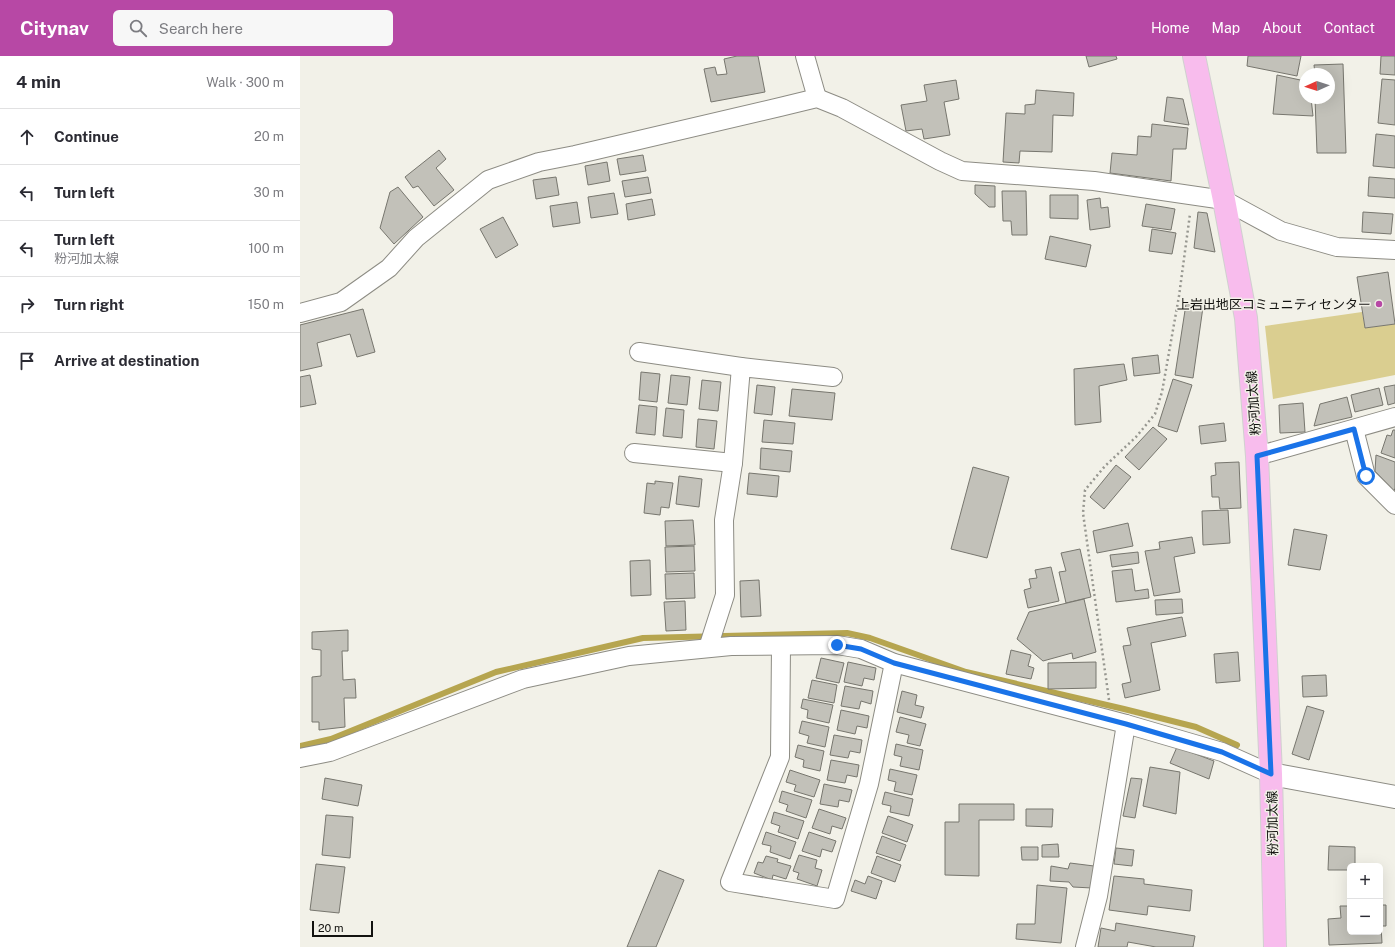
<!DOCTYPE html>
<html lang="en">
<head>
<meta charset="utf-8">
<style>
	body { margin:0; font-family:"Public Sans","Noto Sans JP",sans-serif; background:#f7f7f7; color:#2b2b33 }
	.controls { position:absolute; right:12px; bottom:12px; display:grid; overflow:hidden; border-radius:6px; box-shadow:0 4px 16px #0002 }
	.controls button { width:36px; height:36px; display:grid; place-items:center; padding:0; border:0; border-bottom:1px solid #e1e1e2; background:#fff; color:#2b2b33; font:20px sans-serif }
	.compass { position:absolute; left:999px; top:12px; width:36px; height:36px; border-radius:50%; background:#fff; box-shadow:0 4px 16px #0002; rotate:267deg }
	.scale { position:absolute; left:12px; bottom:10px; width:61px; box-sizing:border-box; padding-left:4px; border:2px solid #131310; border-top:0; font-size:11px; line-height:14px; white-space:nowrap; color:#131310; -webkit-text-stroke:3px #f2f1e8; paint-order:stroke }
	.stop { position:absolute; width:12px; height:12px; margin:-9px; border:3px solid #1a73e8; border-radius:50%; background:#fff }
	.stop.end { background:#1a73e8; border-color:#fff; box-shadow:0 1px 4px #0008 }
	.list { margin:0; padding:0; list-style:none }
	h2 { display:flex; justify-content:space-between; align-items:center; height:52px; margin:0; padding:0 16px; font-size:17px }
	h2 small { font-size:13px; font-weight:400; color:#7c7c81 }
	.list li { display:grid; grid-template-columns:26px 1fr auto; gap:12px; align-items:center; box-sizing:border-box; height:56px; padding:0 16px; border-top:1px solid #e1e1e2 }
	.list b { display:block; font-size:15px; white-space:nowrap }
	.list p { margin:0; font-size:13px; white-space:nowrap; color:#7c7c81 }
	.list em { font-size:13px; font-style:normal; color:#7c7c81 }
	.icon { flex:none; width:22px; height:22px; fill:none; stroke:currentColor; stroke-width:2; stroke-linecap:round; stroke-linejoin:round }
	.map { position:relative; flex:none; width:1095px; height:891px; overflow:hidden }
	header { display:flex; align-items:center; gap:24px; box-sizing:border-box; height:56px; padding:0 20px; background:#b748a5; color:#fff }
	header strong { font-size:19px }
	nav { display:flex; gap:22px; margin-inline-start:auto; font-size:14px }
	.search { width:280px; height:36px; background:#f7f7f7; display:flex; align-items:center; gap:10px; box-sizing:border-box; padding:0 14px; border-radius:6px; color:#7c7c81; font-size:15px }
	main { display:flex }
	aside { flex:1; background:#fff }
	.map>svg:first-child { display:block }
</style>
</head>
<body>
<header>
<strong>Citynav</strong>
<div class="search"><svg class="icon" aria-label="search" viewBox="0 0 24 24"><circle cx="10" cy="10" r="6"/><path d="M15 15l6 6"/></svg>Search here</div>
<nav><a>Home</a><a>Map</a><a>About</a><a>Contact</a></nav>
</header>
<main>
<aside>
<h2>4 min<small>Walk · 300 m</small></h2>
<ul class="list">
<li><svg class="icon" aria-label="ahead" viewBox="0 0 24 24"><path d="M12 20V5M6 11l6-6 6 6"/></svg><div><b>Continue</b></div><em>20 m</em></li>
<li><svg class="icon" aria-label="left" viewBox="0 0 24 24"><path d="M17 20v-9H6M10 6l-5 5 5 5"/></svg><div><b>Turn left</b></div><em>30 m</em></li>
<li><svg class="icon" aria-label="left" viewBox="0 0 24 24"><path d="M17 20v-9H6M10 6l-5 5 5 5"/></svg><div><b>Turn left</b><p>粉河加太線</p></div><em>100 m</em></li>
<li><svg class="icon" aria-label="right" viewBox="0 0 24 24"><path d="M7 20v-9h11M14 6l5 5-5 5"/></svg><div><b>Turn right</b></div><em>150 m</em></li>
<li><svg class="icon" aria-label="arrive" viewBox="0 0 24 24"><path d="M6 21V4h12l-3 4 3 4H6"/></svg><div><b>Arrive at destination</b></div></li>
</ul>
</aside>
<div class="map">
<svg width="1095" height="891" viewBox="0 0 1095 891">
	<rect width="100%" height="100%" fill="#f2f1e8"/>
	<!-- green -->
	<polygon fill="#dace90" points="1062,256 1065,272 1095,268 1095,319 973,343 965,270"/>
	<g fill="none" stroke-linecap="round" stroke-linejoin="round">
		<!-- stream -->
		<polyline stroke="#b6a54f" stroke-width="6" points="0,690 31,683 196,616 343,582 547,577 570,582 666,616 824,653 896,671 937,689"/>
	</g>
	<!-- building -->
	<g fill="#c2c1b9" stroke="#77766e">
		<polygon points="437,0 458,0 465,36 411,46 404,13 415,11 417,19 427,18 424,3"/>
		<polygon points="786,0 816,0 817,3 789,11"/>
		<polygon points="948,0 1001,0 997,20 947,10"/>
		<polygon points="1081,0 1095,0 1095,19 1080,18"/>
		<polygon points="1043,8 1046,97 1017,97 1015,42 1029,42 1029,18 1015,18 1014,9"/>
		<polygon points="977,19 1005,25 1005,42 1011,42 1013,60 973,58"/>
		<polygon points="1082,23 1095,24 1095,69 1078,67"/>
		<polygon points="656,24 659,43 644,46 650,79 624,83 622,73 606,75 601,49 627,45 624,29"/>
		<polygon points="736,34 774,37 773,60 753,59 752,96 720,95 719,107 703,106 706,57 725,58 725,49 735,48"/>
		<polygon points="867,41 883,43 889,69 864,65"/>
		<polygon points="852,68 888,72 886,93 873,93 871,125 810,117 812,97 837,99 838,80 851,81"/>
		<polygon points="1076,78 1095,80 1095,112 1073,110"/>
		<polygon points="139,94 146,103 136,112 154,134 134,150 118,130 113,132 105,121"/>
		<polygon points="343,99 346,115 320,119 317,103"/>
		<polygon points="307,106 310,125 288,129 285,110"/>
		<polygon points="256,121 259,139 236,143 233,124"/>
		<polygon points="348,121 351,137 325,141 322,125"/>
		<polygon points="1069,121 1095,123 1095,142 1068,140"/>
		<polygon points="675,129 695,130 695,151 689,151 675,138"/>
		<polygon points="98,131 123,161 94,188 80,172 90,136"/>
		<polygon points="702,135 726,135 727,179 712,179 711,165 703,165"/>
		<polygon points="314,137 318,158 291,162 288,141"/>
		<polygon points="750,139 778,139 778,163 750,162"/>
		<polygon points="800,142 801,152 808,151 810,171 790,174 787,144"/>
		<polygon points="352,143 355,159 328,164 326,148"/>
		<polygon points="277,146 280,167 253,171 250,150"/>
		<polygon points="846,148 875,153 871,174 842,170"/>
		<polygon points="898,156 907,157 915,196 894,192"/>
		<polygon points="1063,156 1093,158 1091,178 1062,176"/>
		<polygon points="203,161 218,189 196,202 180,173"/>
		<polygon points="852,173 876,177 872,198 849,195"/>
		<polygon points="750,180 791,189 786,211 745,203"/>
		<polygon points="1088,216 1095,268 1065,272 1057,221"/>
		<polygon points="886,248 903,251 893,322 875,319"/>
		<polygon points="63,253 75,296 57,301 50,278 17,287 22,310 0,315 0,269"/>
		<polygon points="858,299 860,317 834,320 832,302"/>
		<polygon points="824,308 827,324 799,330 801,366 775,369 774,313"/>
		<polygon points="341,316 360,318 357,346 339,344"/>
		<polygon points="10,319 16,348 0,351 0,321"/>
		<polygon points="371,319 390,321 387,349 368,347"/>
		<polygon points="873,323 892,329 877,376 858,370"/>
		<polygon points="402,324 421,326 418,355 399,353"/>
		<polygon points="457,329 475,331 472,359 454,357"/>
		<polygon points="1095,329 1095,347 1088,349 1084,331"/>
		<polygon points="1079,332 1083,349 1055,356 1051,339"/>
		<polygon points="492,333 535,337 532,364 489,360"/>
		<polygon points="1047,341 1052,361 1014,370 1020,348"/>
		<polygon points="1003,347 1005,376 980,377 979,349"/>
		<polygon points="339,349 357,351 355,379 336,377"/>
		<polygon points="366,352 384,354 382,382 363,380"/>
		<polygon points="398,363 417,365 414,393 396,391"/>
		<polygon points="464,364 495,367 493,388 462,386"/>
		<polygon points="924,367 926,385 901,388 899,370"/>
		<polygon points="853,371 867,383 839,414 825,401"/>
		<polygon points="1093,374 1095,374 1095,402 1081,397 1087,379 1091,380"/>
		<polygon points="461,392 492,395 490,416 460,413"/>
		<polygon points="1076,399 1095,406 1095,432 1094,435 1075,415"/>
		<polygon points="939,406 941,452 920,453 919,441 912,441 911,420 916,419 915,407"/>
		<polygon points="816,409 831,421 804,453 790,441"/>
		<polygon points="673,411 709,421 687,502 651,493"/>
		<polygon points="449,417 479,420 477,441 447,438"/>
		<polygon points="379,420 402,423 399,451 376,448"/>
		<polygon points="355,425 373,427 369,452 361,451 360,459 344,457 347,427 355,428"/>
		<polygon points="928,454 930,487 903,489 902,455"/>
		<polygon points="393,464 395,489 366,490 365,465"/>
		<polygon points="828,467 833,490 797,497 793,475"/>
		<polygon points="994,473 1027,479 1020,514 988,509"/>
		<polygon points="892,481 895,497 874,501 880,536 854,540 845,495 860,493 859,486"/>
		<polygon points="394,490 395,515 366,516 365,491"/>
		<polygon points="780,493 791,541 766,547 759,516 766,515 761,497"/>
		<polygon points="838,496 839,507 812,511 810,499"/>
		<polygon points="350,504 351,539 331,540 330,505"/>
		<polygon points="751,511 759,545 728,552 724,534 731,532 729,523 737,522 735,514"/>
		<polygon points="832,513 835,535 848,533 849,542 816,546 812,515"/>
		<polygon points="394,517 395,542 366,543 365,518"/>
		<polygon points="459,524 461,560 441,561 440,525"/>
		<polygon points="784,543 796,596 773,603 772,597 743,605 717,583 729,556"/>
		<polygon points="882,543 883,557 856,559 855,544"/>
		<polygon points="385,545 386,574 366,575 364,546"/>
		<polygon points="882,561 886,580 851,587 860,634 825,642 822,628 831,626 823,590 831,589 827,572"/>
		<polygon points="48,574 48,595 42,595 43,624 55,623 56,642 44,642 45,671 19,674 19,666 12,666 12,621 21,620 21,594 12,593 12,576"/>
		<polygon points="711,594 731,599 728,610 734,612 731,623 706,618"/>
		<polygon points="938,596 940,625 916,627 914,598"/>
		<polygon points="521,602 544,607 539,627 516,622"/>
		<polygon points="548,606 576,612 574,624 564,622 562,630 544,626"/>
		<polygon points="796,606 796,632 748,633 748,607"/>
		<polygon points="1026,619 1027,640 1003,641 1002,620"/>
		<polygon points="512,624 537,629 534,647 508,642"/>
		<polygon points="545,630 573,635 571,648 561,645 559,653 541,650"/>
		<polygon points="602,635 617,639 615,649 624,651 621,662 597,656"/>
		<polygon points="503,643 533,649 529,667 507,662 508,654 501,652"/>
		<polygon points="1007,650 1024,655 1009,704 992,698"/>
		<polygon points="541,654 569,660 567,672 557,670 555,678 537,674"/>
		<polygon points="600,661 626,668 620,690 607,687 609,679 596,676"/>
		<polygon points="502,665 529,671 525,691 507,687 509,680 499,677"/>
		<polygon points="534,679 562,684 560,697 550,695 548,702 530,699"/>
		<polygon points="596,688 623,694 619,714 600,710 602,701 594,699"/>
		<polygon points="498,689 524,695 520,715 503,711 504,704 495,701"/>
		<polygon points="877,691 914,705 909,723 870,707"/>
		<polygon points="531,704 559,709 557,721 547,719 545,727 527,724"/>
		<polygon points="850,711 880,716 876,758 843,750"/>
		<polygon points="590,713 617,719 612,739 594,735 596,726 588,724"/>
		<polygon points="490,714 520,724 514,741 494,735 496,729 486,726"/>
		<polygon points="25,722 62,729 58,750 22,743"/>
		<polygon points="831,722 842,723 835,762 823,760"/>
		<polygon points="524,728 552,734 549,746 539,744 538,751 520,748"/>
		<polygon points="482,735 512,744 506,762 486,755 488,749 479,746"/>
		<polygon points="585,736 613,743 609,760 590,756 591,750 582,748"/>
		<polygon points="659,748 714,748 714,764 679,764 679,820 645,819 645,766 659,766"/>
		<polygon points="519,753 546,762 542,773 532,770 530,778 512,772"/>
		<polygon points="726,753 753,753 752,771 726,770"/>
		<polygon points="474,756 504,765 498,783 478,776 480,770 471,767"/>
		<polygon points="26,759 53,761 50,802 22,799"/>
		<polygon points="588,760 613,769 607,786 582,777"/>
		<polygon points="466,776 496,786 490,803 470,796 471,790 462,788"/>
		<polygon points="509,776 536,785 532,796 522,793 520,801 502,795"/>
		<polygon points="582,780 606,789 600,805 576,797"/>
		<polygon points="758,788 759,801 742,801 742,789"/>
		<polygon points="1029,790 1055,791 1055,810 1050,810 1050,814 1028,814"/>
		<polygon points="721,791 738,791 738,804 722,804"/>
		<polygon points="816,792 834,794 832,810 814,808"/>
		<polygon points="499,799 517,804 515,812 522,814 517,830 497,823 499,817 493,815"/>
		<polygon points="466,800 478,803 477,806 491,810 486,823 473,819 472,824 454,817 458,806 463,807"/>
		<polygon points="577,800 601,809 595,826 571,817"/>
		<polygon points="770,807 794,810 792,832 773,831 769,826 750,825 751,810 768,813"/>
		<polygon points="16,808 45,811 39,857 10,854"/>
		<polygon points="359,814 384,824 356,891 327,891"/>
		<polygon points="568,820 582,825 576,843 551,835 555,824 565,828"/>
		<polygon points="814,820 844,823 844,828 892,834 890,855 848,850 847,859 809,854"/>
		<polygon points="737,829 767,832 761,887 716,883 717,868 735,868"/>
		<polygon points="1080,849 1086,849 1086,870 1081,870 1082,887 1029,889 1028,863 1041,862 1040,850 1050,850 1050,876 1080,876"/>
		<polygon points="816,867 895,880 893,891 856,891 828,886 827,891 798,891 801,872 815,875"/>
	</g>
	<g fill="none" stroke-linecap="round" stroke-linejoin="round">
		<defs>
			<g id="minor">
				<polyline points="505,0 517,42"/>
				<polyline points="0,257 41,246 89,212 116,182 188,124 239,106 275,99 480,51 517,42 542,52 640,105 662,115 794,125 924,144 981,175 1037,191 1095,194"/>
				<polyline points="339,296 441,311"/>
				<polyline points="1054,373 1066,420 1095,449"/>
				<polyline points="334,397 433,407"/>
				<polyline points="957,400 1095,361"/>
				<polyline points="481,590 480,701 430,826 535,843 569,728 594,607"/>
				<polyline points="408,592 425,539 424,464 433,407 441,311 533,321"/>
				<polyline points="0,702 30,696 223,623 329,600 431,590 537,589 561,593 594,607 826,668 922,696 971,718"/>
				<polyline points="785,891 798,840 826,668"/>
			</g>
			<polyline id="secondary" points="971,718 1095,741"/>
			<polyline id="primary" points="894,0 924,144 946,262 957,400 971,718 975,891"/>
		</defs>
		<!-- minor casing -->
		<use href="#minor" stroke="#8d8c84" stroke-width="20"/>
		<!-- secondary casing -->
		<use href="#secondary" stroke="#8d8c84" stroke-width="24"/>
		<!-- primary casing -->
		<use href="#primary" stroke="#d0d0cf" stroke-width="24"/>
		<!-- path -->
		<polyline stroke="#979790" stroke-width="2.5" stroke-dasharray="2 3" stroke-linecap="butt" points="809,644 783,457 785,434 805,410 836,381 855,358 862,336 879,240 890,158"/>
		<!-- minor -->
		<use href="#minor" stroke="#fff" stroke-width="18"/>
		<!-- secondary -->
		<use href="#secondary" stroke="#fff" stroke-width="22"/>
		<!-- primary -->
		<use href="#primary" stroke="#f8bced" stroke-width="22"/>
	</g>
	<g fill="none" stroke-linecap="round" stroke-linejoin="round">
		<!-- route -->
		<polyline stroke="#1a73e8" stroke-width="5" points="537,589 561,593 594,607 826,668 922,696 971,718 957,400 1054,373 1066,420"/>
	</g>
	<!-- markers -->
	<circle fill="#b748a5" stroke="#f2f1e8" stroke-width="1.5" cx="1079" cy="248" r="4"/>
	<g text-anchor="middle" stroke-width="3" stroke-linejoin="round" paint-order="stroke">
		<!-- poi labels -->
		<g font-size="13" fill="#131310" stroke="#f2f1e8" text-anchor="end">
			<text x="1071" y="253">上岩出地区コミュニティセンター</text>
		</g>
		<!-- street labels -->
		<g font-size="13" fill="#131310" stroke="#f2f1e8">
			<text transform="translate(953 347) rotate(-94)" y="5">粉河加太線</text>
			<text transform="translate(972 767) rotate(-91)" y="5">粉河加太線</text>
		</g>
	</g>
</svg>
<div class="controls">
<button>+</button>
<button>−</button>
</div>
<svg class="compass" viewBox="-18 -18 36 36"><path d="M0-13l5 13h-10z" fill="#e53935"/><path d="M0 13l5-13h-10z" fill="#7c7c81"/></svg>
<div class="scale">20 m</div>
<div class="stop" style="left:1066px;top:420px"></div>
<div class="stop end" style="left:537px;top:589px"></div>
</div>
</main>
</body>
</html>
